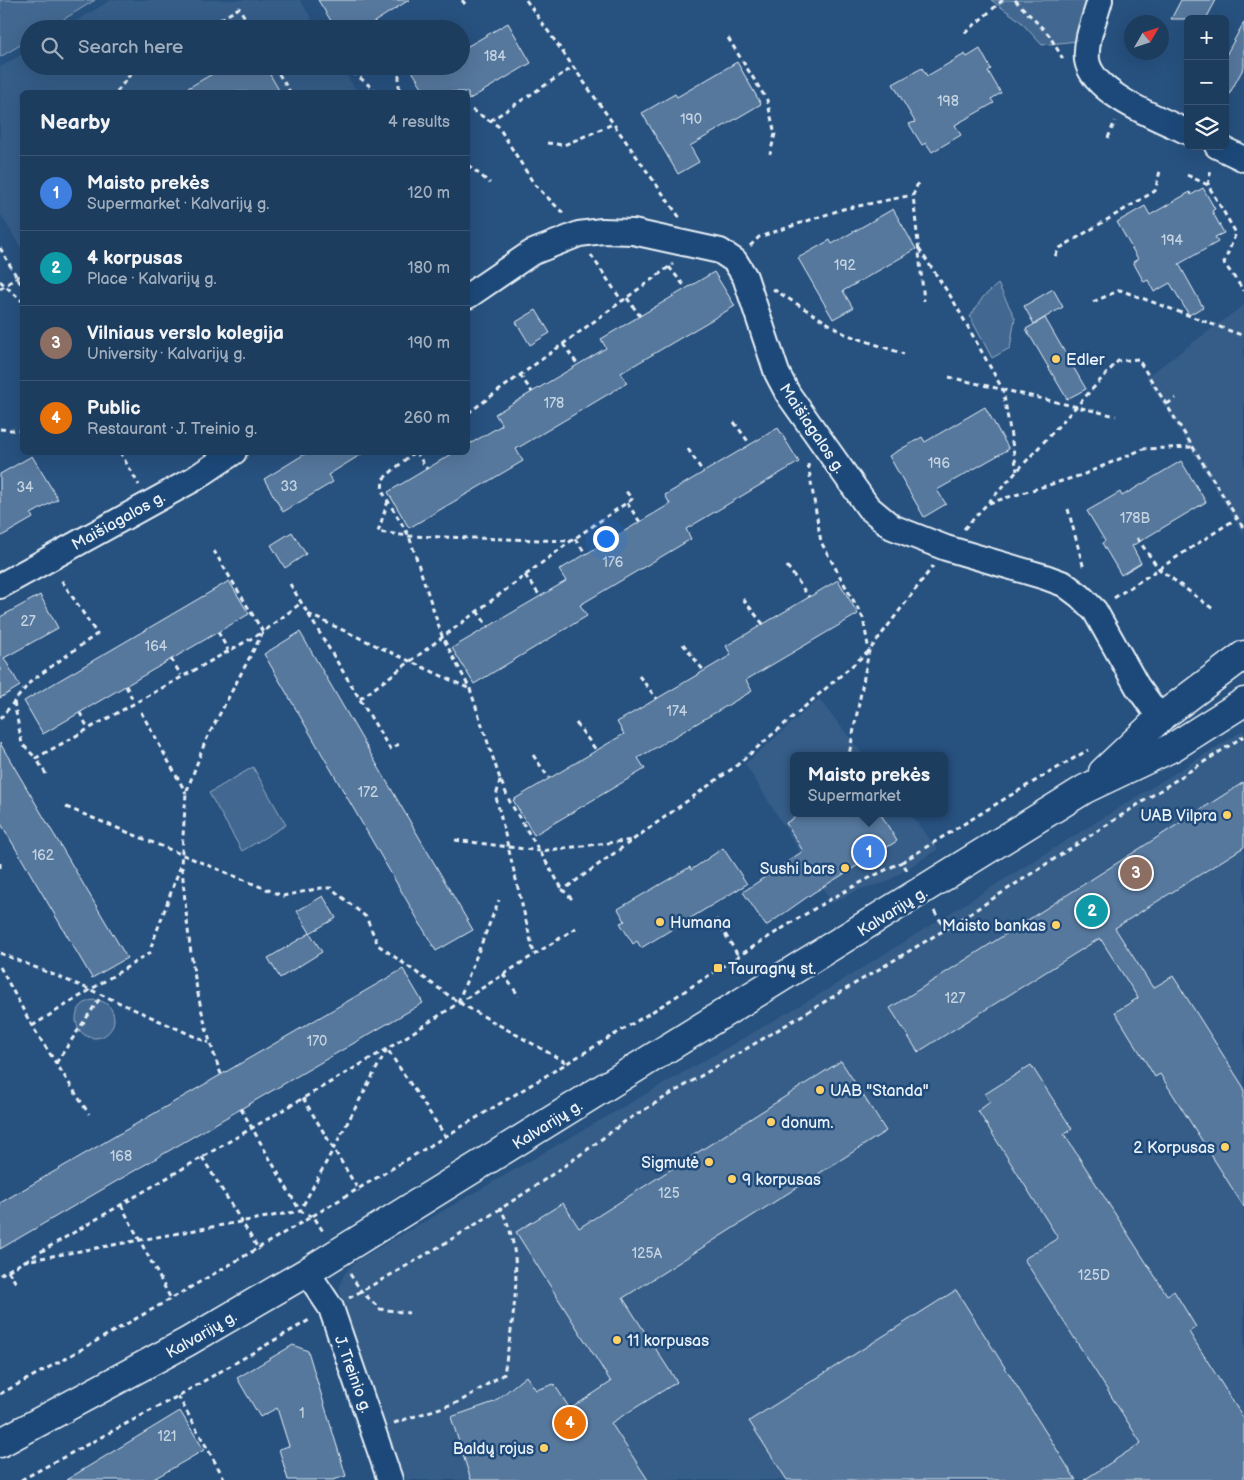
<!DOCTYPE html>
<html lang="en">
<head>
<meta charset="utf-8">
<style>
	body { margin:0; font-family:"Balsamiq Sans",sans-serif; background:#254465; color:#f1f3f6 }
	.controls { position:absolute; right:15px; top:15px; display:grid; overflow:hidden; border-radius:8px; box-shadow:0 5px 20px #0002 }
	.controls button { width:45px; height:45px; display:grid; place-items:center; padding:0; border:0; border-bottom:1px solid #3b5674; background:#1d3d5f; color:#f1f3f6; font:25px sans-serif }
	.compass { position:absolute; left:1124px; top:15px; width:45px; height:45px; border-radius:50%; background:#1d3d5f; box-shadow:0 5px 20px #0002; rotate:51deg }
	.you { position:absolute; left:605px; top:538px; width:18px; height:18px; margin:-12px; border:4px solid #fff; border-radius:50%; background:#1a73e8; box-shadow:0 0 0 8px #1a73e833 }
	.badge { display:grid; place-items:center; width:32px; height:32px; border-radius:50%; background:#ffd166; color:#fff; font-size:16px; font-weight:700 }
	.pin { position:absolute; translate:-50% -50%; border:2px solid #fff; box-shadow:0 1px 5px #0006 }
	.popup { position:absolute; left:790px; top:752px; width:158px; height:65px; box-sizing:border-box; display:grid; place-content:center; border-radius:8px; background:#1d3d5f; filter:drop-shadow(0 1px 4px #0005); font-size:16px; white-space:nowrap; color:#a0aebd }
	.popup b { font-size:19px; color:#f1f3f6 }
	.popup::after { content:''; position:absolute; left:50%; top:100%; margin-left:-10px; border:10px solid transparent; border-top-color:#1d3d5f }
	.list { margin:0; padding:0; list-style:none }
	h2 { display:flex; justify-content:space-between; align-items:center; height:65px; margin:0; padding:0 20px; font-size:21px }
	h2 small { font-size:16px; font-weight:400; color:#a0aebd }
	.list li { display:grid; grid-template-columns:32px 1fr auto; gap:15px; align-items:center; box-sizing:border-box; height:75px; padding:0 20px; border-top:1px solid #3b5674 }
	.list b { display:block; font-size:19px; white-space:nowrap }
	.list p { margin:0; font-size:16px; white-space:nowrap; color:#a0aebd }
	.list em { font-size:16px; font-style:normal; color:#a0aebd }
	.icon { flex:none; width:28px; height:28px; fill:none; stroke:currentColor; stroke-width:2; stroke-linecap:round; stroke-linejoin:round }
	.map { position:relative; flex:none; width:1244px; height:1480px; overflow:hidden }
	.search { position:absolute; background:#1d3d5f; box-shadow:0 5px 20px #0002; left:20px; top:20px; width:450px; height:55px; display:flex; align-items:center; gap:12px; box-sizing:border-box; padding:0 18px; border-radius:28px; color:#a0aebd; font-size:19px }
	.panel { position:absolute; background:#1d3d5f; box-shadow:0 5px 20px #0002; left:20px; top:90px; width:450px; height:365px; border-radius:8px }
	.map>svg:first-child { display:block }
</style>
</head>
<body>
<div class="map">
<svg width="1244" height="1480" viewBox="0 0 1244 1480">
	<rect width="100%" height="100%" fill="#27517f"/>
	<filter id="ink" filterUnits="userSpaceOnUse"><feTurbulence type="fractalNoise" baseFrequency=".02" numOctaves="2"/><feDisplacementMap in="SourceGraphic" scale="10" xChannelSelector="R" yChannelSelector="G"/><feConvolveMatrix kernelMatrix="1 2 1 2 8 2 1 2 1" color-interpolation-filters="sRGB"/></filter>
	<g filter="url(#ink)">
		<!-- built -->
		<g fill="#355d88">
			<polygon points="111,0 300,0 318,29 63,29"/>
			<polygon points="29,50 29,66 341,66 357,92 22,92 22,250 0,213 0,67"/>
			<polygon points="1244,305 1244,535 1146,377"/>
			<polygon points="819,699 864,756 794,756 794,813 909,813 938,849 885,883 860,889 832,903 745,764"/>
			<polygon points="1244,730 1244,1480 400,1480 339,1289 343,1277 349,1268 359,1259 825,991"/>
		</g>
		<!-- green -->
		<g fill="#436891" stroke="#96acc4">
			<polygon points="0,0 95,0 48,29 29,29 29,40 0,57"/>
			<polygon points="991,0 1088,0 1076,41 1042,45 1019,20"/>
			<polygon points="998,284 1015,318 1010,348 992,358 970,317 983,297"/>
			<polygon points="253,767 286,825 242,851 209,793"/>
			<circle cx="95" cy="1019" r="19"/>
		</g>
		<!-- building -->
		<g fill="#57789d" stroke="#e8f1f8">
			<polygon points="318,0 409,0 363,29 336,29"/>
			<polygon points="1181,0 1216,0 1206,19 1171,19"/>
			<polygon points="1244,22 1244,67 1225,102 1225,57"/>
			<polygon points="508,23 531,63 468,100 468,92 425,92 409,66 461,66 461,50"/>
			<polygon points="980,49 991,69 988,71 1001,93 991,99 994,103 955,125 961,135 932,152 926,143 922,145 909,124 915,122 893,84 922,68 927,76 965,54 967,57"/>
			<polygon points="737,62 761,104 690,146 699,162 678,174 642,113 675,94 677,97"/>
			<polygon points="210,66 265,66 280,92 181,92 214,73"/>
			<polygon points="1203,188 1215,209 1212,211 1224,233 1215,237 1218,242 1179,264 1203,307 1189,315 1170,283 1154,292 1148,280 1144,282 1133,262 1138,259 1117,222 1145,206 1150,215 1190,192 1191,195"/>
			<polygon points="893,209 916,249 843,291 853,308 833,319 798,258 830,240 832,244"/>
			<polygon points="714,272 735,306 621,373 627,383 516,449 523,461 409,528 388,492 455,452 468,452 468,445 502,425 495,414 606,348 601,339"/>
			<polygon points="1053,289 1063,307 1034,324 1024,306"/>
			<polygon points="536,310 550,333 530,345 516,322"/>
			<polygon points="1045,318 1086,389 1067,399 1026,329"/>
			<polygon points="985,407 1009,449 937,490 946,504 924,517 889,456 922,437 925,442"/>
			<polygon points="778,428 799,462 686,529 691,539 580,605 587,616 474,684 452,648 566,581 559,570 670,504 665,495"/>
			<polygon points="308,452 365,452 328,475 333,482 283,512 264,479"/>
			<polygon points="32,456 58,499 31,514 33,518 0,537 0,474"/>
			<polygon points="1181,461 1206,502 1132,546 1141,563 1121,575 1102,543 1105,541 1087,511 1120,492 1122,496"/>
			<polygon points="292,532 306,554 285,568 271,545"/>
			<polygon points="838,580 858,614 746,680 752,691 638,758 645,769 534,835 513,800 624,734 617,722 731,655 726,646"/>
			<polygon points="229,581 249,614 43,734 24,701"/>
			<polygon points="40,595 58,628 4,658 20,686 0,698 0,617"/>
			<polygon points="300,632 473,930 436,951 264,654"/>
			<polygon points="0,743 127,958 92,978 0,822"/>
			<polygon points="1244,782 1244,847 1115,928 1153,988 1173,976 1244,1088 1244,1207 1160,1074 1155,1077 1115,1012 1138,998 1100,938 918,1052 890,1008"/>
			<polygon points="801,813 880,813 897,841 813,893 766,926 743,892 803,851 786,823"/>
			<polygon points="723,848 747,884 641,948 637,941 633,944 620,923 625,921 618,909 690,867 691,870"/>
			<polygon points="323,896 336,918 310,933 297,911"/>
			<polygon points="310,933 322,952 280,978 268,958"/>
			<polygon points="403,969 423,1003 0,1249 0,1203"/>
			<polygon points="841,1061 886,1131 623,1298 677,1382 611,1423 648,1480 471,1480 451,1417 494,1402 526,1376 536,1390 554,1384 570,1409 611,1382 516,1232 563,1203 579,1228"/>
			<polygon points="1031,1065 1072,1129 1064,1134 1167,1295 1174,1291 1196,1327 1189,1332 1244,1419 1244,1480 1084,1480 1141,1443 1024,1259 1058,1238 978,1111 990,1102 985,1094"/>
			<polygon points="956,1290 1076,1480 787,1480 749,1421"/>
			<polygon points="293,1345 308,1351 346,1476 333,1480 288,1480 279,1449 289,1446 277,1408 260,1417 237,1378"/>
			<polygon points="180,1411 204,1450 152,1480 66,1480"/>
		</g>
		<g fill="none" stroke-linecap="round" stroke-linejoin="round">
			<defs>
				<g id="minor">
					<path d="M 1100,0 C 1095,19 1085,40 1087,60 C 1092,94 1160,119 1188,132"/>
					<polyline points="1217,146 1244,159"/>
					<polyline points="468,296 531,253 579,234 602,231 633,232 720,251 735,261 745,277 777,373 788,394 868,507 892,527 946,548 1045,577 1064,584 1080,596 1095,611 1137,686 1160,718"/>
					<polyline points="0,586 194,479 234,452"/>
					<polyline points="307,1272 331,1308 390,1480"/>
				</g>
				<g id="primary">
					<polyline points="1103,772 1160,718 1244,655"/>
					<polyline points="0,1443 187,1342 307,1272 1085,789 1173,747 1244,702"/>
				</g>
			</defs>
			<!-- minor casing -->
			<use href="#minor" stroke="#e8f1f8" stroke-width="28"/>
			<!-- primary casing -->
			<use href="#primary" stroke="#e8f1f8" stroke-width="31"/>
			<!-- path -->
			<g stroke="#e8f1f8" stroke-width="3" stroke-dasharray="5 4" stroke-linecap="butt">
				<polyline points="462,0 465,4"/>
				<polyline points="526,0 680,218"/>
				<polyline points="1015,0 1049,35 1063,59"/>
				<polyline points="205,29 239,8 252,29"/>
				<polyline points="965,33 1003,0"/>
				<polyline points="728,38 767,100 775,134 770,154"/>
				<polyline points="274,66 290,92"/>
				<polyline points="399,66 399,92"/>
				<polyline points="353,72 377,92"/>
				<polyline points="117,92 128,77 145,66"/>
				<polyline points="472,110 498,126 534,184 565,215"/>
				<polyline points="490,121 573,67"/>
				<polyline points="1108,138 1115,121"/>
				<polyline points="547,143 564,145 613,124"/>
				<polyline points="468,165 490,183"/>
				<polyline points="1187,175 1208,185 1236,233 1224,263 1244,291"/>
				<polyline points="918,183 913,195 924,301"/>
				<polyline points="1208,185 1211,169"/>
				<polyline points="750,246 759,237 843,209 913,195"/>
				<polyline points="0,248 22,286"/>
				<polyline points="919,249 953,300 1003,390 1017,471"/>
				<polyline points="591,255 622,301"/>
				<polyline points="1055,256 1060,248 1155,191 1160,171"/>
				<polyline points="669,267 686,288"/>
				<polyline points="0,281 22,301"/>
				<polyline points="0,289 22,274"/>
				<polyline points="773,289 845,334 904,354"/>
				<polyline points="627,298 640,316"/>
				<polyline points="1093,302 1120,290 1244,336"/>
				<polyline points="563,344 578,365"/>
				<polyline points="520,375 532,392"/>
				<polyline points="949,377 1116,416"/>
				<polyline points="1167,404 1176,398"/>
				<polyline points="468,413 673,264"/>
				<polyline points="734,422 750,444"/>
				<polyline points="0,429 22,431"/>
				<polyline points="468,439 470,444"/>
				<polyline points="688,449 703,472"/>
				<polyline points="120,452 139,485"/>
				<polyline points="414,452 383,479 382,491 409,536 442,636 470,689 500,779 510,802 563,890"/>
				<polyline points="416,452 427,469"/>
				<polyline points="808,464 821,542 863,618 869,651 849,755"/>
				<polyline points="388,501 378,532 409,536 571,541"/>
				<polyline points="627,503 640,522"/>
				<polyline points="989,503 1082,475 1143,449 1193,447"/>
				<polyline points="1068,509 1084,569"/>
				<polyline points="964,529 1118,361 1138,359 1244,529"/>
				<polyline points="1137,538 1159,569 1213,609"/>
				<polyline points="575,539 586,554"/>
				<polyline points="787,566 809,597"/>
				<polyline points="525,575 540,596"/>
				<polyline points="290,584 390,749 399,744"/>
				<polyline points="1114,598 1237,518"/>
				<polyline points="743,599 763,624"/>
				<polyline points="477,611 488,627"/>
				<polyline points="308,614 470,689"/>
				<polyline points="218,632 228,650"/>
				<polyline points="683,644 704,671"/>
				<polyline points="171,659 181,675"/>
				<polyline points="639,676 657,699"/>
				<polyline points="126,686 134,702"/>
				<polyline points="360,699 571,541 632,499 625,490"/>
				<polyline points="14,702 22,744 36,758"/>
				<polyline points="141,712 186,793"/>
				<polyline points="80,713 88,728"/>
				<polyline points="0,719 31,681 97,634 60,578"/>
				<polyline points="576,723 596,750"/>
				<polyline points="533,755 549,778"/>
				<polyline points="46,774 36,758 263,632 214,551"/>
				<polyline points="500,780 496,797 534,954"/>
				<polyline points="66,807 283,896 321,888 331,888 366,917 378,945 458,1002 567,1063"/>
				<polyline points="455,840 540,851 633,840"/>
				<polyline points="0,863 0,869"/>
				<path d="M 182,867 C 188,940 195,1006 221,1074"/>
				<polyline points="907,870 902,862 1006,798 1088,750"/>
				<polyline points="572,899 563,890 736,766 869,651 933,566"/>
				<polyline points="934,911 946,929"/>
				<polyline points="716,919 739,957"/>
				<polyline points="151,947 181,865 186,793 205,742 263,632 301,603"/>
				<polyline points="0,953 91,990 209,1043"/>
				<polyline points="0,967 32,1026 89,1114"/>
				<polyline points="503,974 519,996"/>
				<polyline points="458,1002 499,900"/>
				<polyline points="32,1026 153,951"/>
				<polyline points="56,1063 102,995"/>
				<polyline points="303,1098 359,1191"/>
				<polyline points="241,1109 300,1211 314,1217 324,1233"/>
				<polyline points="202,1157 259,1250"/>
				<polyline points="121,1205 171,1299"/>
				<polyline points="25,1261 387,1049 579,926"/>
				<polyline points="8,1271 18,1286"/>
				<polyline points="350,1274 361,1291 380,1309 409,1313"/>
				<polyline points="0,1275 25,1261 300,1211 387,1049 446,1137"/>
				<path d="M 349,1298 C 444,1246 539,1188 624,1122 L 946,929 L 1244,736"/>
				<path d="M 0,1394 C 213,1279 419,1152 627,1027 C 719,972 805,907 902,862"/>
				<polyline points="178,1396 225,1480"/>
				<path d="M 394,1423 L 459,1402 L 504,1374 C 512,1321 528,1256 500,1208"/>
				<polyline points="21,1480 178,1396 311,1319"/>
			</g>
			<!-- minor -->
			<use href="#minor" stroke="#1f4a7a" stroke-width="24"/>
			<!-- primary -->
			<use href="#primary" stroke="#1f4a7a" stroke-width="28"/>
		</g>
	</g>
	<!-- markers -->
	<g fill="#ffd166" stroke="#1f4a7a" stroke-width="2">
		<circle cx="1056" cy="359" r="5"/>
		<circle cx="1227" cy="815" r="5"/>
		<circle cx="845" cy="868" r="5"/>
		<circle cx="660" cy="922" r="5"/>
		<circle cx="1056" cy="925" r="5"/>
		<rect x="713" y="963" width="10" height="10" rx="2.5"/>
		<circle cx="820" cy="1090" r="5"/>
		<circle cx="771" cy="1122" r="5"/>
		<circle cx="1225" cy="1147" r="5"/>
		<circle cx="709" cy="1162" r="5"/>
		<circle cx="732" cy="1179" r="5"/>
		<circle cx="617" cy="1340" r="5"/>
		<circle cx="544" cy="1448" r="5"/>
	</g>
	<g text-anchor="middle" stroke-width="5" stroke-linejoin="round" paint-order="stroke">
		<!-- number labels -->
		<g font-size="14" fill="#c4d3e1">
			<text x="495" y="61">184</text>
			<text x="948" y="106">198</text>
			<text x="691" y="124">190</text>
			<text x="1172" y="245">194</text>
			<text x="845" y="270">192</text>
			<text x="554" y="408">178</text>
			<text x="939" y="468">196</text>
			<text x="289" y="491">33</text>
			<text x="25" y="492">34</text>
			<text x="1135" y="523">178B</text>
			<text x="613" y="567">176</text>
			<text x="28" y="626">27</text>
			<text x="156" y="651">164</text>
			<text x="677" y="716">174</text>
			<text x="368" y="797">172</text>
			<text x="43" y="860">162</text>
			<text x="955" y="1003">127</text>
			<text x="317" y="1046">170</text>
			<text x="121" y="1161">168</text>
			<text x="669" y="1198">125</text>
			<text x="647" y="1258">125A</text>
			<text x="1094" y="1280">125D</text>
			<text x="302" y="1418">1</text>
			<text x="167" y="1441">121</text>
		</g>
		<!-- poi labels -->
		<g font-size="16" fill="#e8f1f8" stroke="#1f4a7a" text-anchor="start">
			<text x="1066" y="365">Edler</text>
			<text x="1217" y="821" text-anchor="end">UAB Vilpra</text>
			<text x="835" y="874" text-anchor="end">Sushi bars</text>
			<text x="670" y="928">Humana</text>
			<text x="1046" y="931" text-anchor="end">Maisto bankas</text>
			<text x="728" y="974">Tauragnų st.</text>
			<text x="830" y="1096">UAB "Standa"</text>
			<text x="781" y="1128">donum.</text>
			<text x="1215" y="1153" text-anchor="end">2 Korpusas</text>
			<text x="699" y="1168" text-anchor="end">Sigmutė</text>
			<text x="742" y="1185">9 korpusas</text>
			<text x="627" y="1346">11 korpusas</text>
			<text x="534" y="1454" text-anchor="end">Baldų rojus</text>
		</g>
		<!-- street labels -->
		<g font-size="16" fill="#e8f1f8" stroke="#1f4a7a">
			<text transform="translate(813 428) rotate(56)" y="6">Maišiagalos g.</text>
			<text transform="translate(118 520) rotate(-29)" y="6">Maišiagalos g.</text>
			<text transform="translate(892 911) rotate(-32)" y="6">Kalvarijų g.</text>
			<text transform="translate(547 1124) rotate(-32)" y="6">Kalvarijų g.</text>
			<text transform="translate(201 1334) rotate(-30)" y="6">Kalvarijų g.</text>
			<text transform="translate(354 1374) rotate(70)" y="6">J. Treinio g.</text>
		</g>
	</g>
</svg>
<div class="controls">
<button>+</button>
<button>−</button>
<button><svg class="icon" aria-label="layers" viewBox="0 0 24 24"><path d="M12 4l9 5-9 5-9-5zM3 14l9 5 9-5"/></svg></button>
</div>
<svg class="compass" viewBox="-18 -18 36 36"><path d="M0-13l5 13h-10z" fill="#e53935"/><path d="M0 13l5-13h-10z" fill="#a0aebd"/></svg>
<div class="you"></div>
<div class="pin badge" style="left:869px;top:852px;background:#3f7fe0">1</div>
<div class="popup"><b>Maisto prekės</b>Supermarket</div>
<div class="pin badge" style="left:1092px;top:911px;background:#0f9aa8">2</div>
<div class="pin badge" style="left:1136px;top:873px;background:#8d6e63">3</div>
<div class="pin badge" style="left:570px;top:1423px;background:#e8710a">4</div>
<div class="search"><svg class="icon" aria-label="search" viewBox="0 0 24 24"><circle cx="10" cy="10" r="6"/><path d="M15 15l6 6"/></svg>Search here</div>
<section class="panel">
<h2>Nearby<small>4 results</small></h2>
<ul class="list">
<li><span class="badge" style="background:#3f7fe0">1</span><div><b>Maisto prekės</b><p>Supermarket · Kalvarijų g.</p></div><em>120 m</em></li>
<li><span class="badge" style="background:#0f9aa8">2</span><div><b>4 korpusas</b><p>Place · Kalvarijų g.</p></div><em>180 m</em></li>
<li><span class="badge" style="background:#8d6e63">3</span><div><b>Vilniaus verslo kolegija</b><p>University · Kalvarijų g.</p></div><em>190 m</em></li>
<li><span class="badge" style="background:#e8710a">4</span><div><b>Public</b><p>Restaurant · J. Treinio g.</p></div><em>260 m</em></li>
</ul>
</section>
</div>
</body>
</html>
